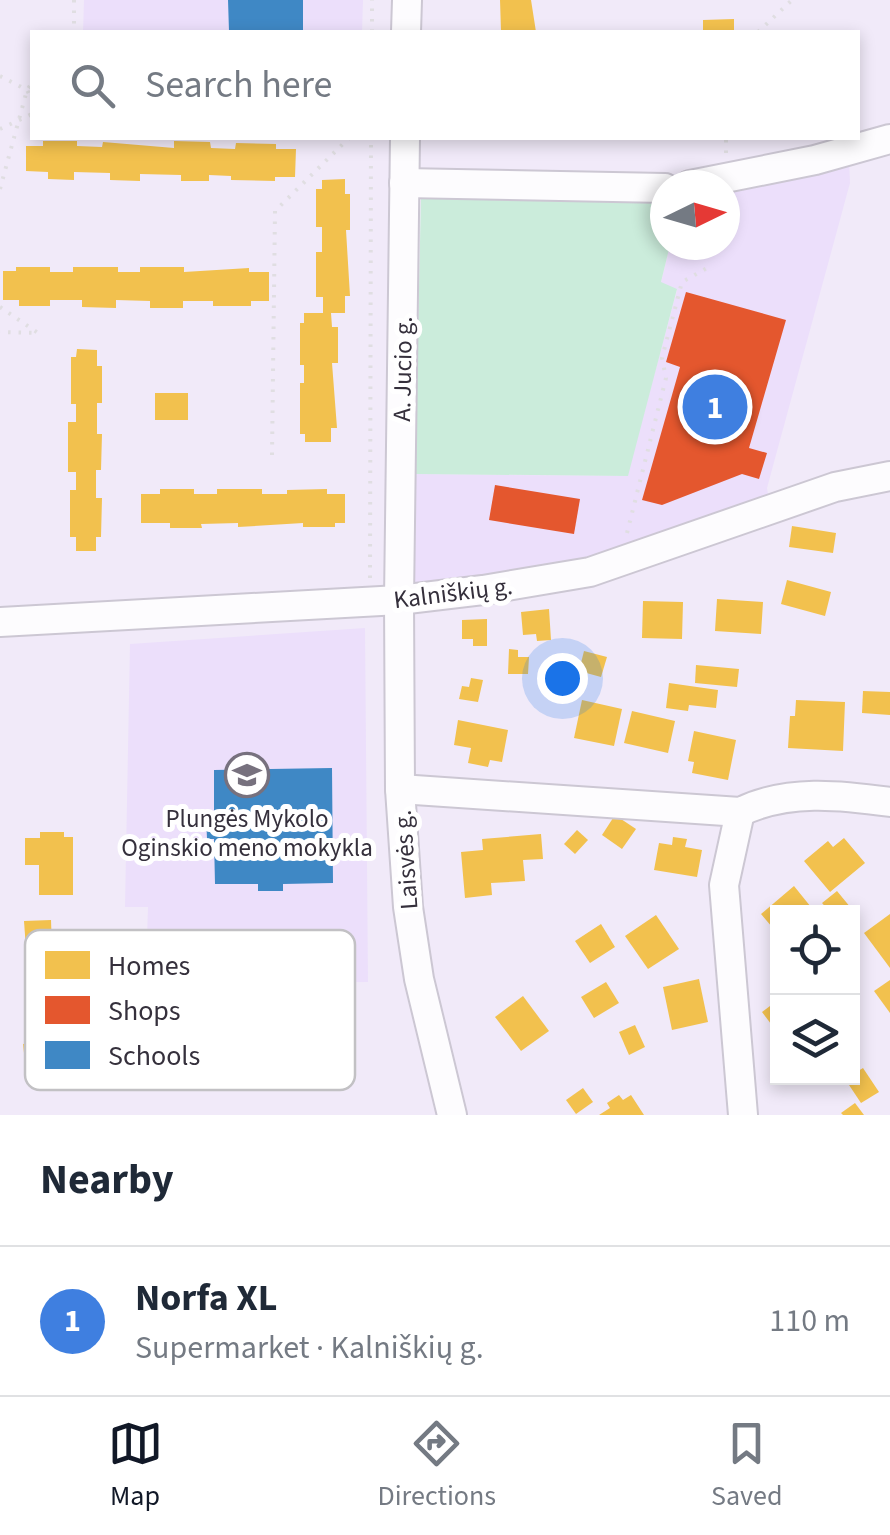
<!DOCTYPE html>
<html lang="en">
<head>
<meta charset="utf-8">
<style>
	body { margin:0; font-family:"Source Sans 3",sans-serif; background:#f2f2f3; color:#1f2937 }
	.controls { position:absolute; right:30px; bottom:30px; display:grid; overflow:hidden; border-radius:0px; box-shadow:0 5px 15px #0003 }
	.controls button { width:90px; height:90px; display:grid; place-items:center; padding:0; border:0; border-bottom:2px solid #e0e1e3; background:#fff; color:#1f2937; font:50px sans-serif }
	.compass { position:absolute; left:650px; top:170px; width:90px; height:90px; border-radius:50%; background:#fff; box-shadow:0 5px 15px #0003; rotate:85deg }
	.you { position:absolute; left:562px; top:678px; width:35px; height:35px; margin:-25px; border:8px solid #fff; border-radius:50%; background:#1a73e8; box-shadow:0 0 0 15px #1a73e833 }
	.badge { display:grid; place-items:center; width:65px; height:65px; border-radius:50%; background:#111827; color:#fff; font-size:32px; font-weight:700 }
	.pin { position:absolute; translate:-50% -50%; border:5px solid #fff; box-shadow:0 2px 10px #0006 }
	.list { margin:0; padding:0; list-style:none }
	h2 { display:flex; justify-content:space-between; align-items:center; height:130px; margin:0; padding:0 40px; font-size:42px }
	h2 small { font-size:32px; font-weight:400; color:#747a83 }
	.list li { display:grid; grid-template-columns:65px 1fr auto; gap:30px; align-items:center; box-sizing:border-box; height:150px; padding:0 40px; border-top:2px solid #e0e1e3 }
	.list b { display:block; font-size:38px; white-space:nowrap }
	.list p { margin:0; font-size:32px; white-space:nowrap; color:#747a83 }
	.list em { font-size:32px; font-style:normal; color:#747a83 }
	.icon { flex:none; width:55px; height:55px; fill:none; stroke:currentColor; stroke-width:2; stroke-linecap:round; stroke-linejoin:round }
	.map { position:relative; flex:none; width:890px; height:1115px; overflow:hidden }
	.search { position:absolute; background:#fff; box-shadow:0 5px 15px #0003; left:30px; right:30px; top:30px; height:110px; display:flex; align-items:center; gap:25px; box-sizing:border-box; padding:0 35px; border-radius:0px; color:#747a83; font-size:38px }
	.sheet { height:280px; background:#fff }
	nav { display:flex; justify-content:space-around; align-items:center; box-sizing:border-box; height:140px; border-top:2px solid #e0e1e3; background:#fff; font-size:28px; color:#747a83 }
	nav a { display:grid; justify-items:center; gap:5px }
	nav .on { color:#111827 }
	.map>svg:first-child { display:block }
</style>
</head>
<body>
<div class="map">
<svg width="890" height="1115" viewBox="0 0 890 1115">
	<rect width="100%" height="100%" fill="#f1eaf9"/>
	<!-- built -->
	<g fill="#ecdffb">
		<polygon points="84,0 363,0 362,32 83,32"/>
		<polygon points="849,159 850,183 767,488 769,500 575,566 453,583 412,584 414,474 627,476 677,290 661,283 670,245 725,245 725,185"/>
		<polygon points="365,628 368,982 236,983 235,1036 144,1032 148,907 125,907 130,644"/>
	</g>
	<!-- green -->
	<polygon fill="#cbecdb" points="665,193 665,245 670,245 661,282 677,289 628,476 415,474 421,196"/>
	<!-- homes -->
	<g fill="#f2c14e">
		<polygon points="500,0 531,0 536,32 501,32"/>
		<polygon points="734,19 734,32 703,32 703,20"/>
		<polygon points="43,141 77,141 77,146 102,147 103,142 174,148 174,141 210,142 211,148 235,149 236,143 276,144 276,149 296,149 295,177 275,177 275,181 231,180 231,176 209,175 209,181 181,181 181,175 140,174 140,181 110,180 110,173 74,172 74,180 48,179 48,172 26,171 26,146 43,146"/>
		<polygon points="345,179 345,194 350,194 350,230 346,230 350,296 345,296 345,313 331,313 332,327 338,327 338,363 332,363 337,428 331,428 331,442 305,442 305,434 300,434 300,383 304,383 304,365 300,365 300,323 304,323 304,313 323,313 323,297 316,297 316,252 322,252 322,227 316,227 316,189 322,189 322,180"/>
		<polygon points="16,267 50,267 50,272 73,272 73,267 118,267 118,272 140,272 140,267 184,267 184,272 249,268 249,272 269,272 269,301 251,301 251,306 213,306 213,301 183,301 183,308 150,308 150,301 116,300 116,308 82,307 82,300 50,300 50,306 19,306 19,300 3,300 3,271 16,271"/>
		<polygon points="77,349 97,350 97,366 102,366 102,403 97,403 97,434 102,434 101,470 96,470 96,498 102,498 101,537 96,537 96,551 76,551 76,537 70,537 70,490 76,490 76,472 68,472 68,422 76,422 76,404 71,404 71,357 76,357"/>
		<rect x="155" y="393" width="33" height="27"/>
		<polygon points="160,489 194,489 194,494 217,494 217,489 262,489 262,494 287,494 287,490 327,489 327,494 345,494 345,523 335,523 335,527 303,527 303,523 238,527 238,523 201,524 202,528 170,528 170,523 141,523 141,494 160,494"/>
		<polygon points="792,526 836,533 833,553 789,547"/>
		<polygon points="787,580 831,592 825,616 781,604"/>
		<polygon points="717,599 763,602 761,634 715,631"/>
		<polygon points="643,601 683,602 682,639 642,638"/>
		<polygon points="549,609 551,640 537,641 536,634 523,635 521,612"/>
		<polygon points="487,619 487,646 473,646 473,639 462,639 462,620"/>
		<polygon points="509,649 518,650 518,657 529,657 528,674 508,674"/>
		<polygon points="584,651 607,657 601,677 579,671"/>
		<polygon points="696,665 739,669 737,687 695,683"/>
		<polygon points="471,678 483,680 478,702 459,699 462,686 469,687"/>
		<polygon points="669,683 718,690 716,708 689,705 688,711 666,708"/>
		<polygon points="863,691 890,692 890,715 862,713"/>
		<polygon points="582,700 622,709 614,746 574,738"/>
		<polygon points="796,700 845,702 843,751 788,748 790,716 795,716"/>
		<polygon points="632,711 675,721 668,753 624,743"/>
		<polygon points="458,720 508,730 502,762 490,760 488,767 468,763 471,748 454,745"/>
		<polygon points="694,731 736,740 728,780 692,773 694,762 688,761"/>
		<polygon points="615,815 636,829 622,849 602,835"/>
		<polygon points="577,830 588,840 575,854 564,844"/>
		<polygon points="40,832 64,832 64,837 73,837 73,895 39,895 39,865 25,865 25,838 40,838"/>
		<polygon points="541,834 543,859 523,860 525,881 491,883 492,895 465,898 461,852 483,850 482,839"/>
		<polygon points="673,837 687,839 685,847 702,850 697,877 654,870 659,843 672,845"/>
		<polygon points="844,838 865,863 830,892 804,861 828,841 833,847"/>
		<polygon points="794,886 815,912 778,912 778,934 761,914"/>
		<polygon points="837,891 860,919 852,926 852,912 830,912 822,903"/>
		<polygon points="890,914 890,968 864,933"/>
		<polygon points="656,915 679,949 648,969 625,936"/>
		<polygon points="51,920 52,948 26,949 24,921"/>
		<polygon points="601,924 615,947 590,963 575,941"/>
		<polygon points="699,979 708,1022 672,1030 663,987"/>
		<polygon points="890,980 890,1013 874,991"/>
		<polygon points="606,982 619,1003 594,1018 581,997"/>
		<polygon points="523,996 549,1031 521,1051 495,1017"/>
		<polygon points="778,1000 778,1047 770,1037 777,1032 762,1012"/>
		<polygon points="56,1023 58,1037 62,1037 66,1066 62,1067 63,1075 35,1079 32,1061 25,1062 23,1044 30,1043 28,1027"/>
		<polygon points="635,1025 645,1047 629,1055 619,1032"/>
		<polygon points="863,1068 879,1092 861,1103 845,1079"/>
		<polygon points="583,1088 593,1102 576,1114 566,1100"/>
		<polygon points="619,1095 623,1100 631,1095 644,1115 599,1115 610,1108 607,1103"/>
		<polygon points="855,1103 864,1115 843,1115 841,1113"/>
	</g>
	<!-- shops -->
	<g fill="#e4572e">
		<polygon points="686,292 786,320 749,448 767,453 759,479 742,474 662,505 642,500 680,367 666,362"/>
		<polygon points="495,485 580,499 574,534 489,520"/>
	</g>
	<!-- schools -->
	<g fill="#3f88c5">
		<polygon points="228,0 303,0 303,32 229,32"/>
		<polygon points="332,768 333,883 283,884 283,891 258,891 258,884 215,884 214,839 207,839 206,814 214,814 214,770"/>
	</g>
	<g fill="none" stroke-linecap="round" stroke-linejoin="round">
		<defs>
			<g id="minor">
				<polyline points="406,32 407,0"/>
				<polyline points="405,138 399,600 400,789 408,907 419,979 452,1115"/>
				<polyline points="404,183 665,188"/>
				<polyline points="690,185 815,160 890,139"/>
				<polyline points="0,622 399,600 483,590 590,572 835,487 890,476"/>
				<path d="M 400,789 L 740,812 C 787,789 840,795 890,802"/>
				<polyline points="740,812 724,885 743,1115"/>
			</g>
		</defs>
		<!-- minor casing -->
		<use href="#minor" stroke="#ccc7d3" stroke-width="32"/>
		<!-- path -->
		<g stroke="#e0dee2" stroke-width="4" stroke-dasharray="2.5 8" stroke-linecap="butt">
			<polyline points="74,0 74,32"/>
			<polyline points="372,32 372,0"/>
			<polyline points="758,32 792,0"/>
			<polyline points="0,76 27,90 32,100"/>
			<polyline points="0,129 32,114"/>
			<polyline points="726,153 726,138"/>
			<polyline points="0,189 27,90 32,83"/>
			<polyline points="0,307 38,333 0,332"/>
			<polyline points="272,455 275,211 349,138"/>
			<polyline points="627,533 666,378 662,358 682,282 709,267"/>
			<polyline points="370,578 371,138"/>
		</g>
		<!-- minor -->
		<use href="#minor" stroke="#fdfcfe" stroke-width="28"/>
	</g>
	<!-- icons -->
	<defs>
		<symbol id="school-ring" viewBox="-11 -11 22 22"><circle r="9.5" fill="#fff" stroke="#77717e" stroke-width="1.5"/><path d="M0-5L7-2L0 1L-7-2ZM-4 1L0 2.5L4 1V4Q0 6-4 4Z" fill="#77717e"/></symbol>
	</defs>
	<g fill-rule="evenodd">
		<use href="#school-ring" x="222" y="750" width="50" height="50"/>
	</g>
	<g text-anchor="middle" stroke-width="10" stroke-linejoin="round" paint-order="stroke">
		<!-- street labels -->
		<g font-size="25" fill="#35303c" stroke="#fff">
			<text transform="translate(402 369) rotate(-89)" y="9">A. Jucio g.</text>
			<text transform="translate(453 592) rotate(-7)" y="9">Kalniškių g.</text>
			<text transform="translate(405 860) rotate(-94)" y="9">Laisvės g.</text>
		</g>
		<!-- poi labels -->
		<g font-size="25" fill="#35303c" stroke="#fff">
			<text x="247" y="827">Plungės Mykolo<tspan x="247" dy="29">Oginskio meno mokykla</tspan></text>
		</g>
	</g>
	<!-- legend -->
	<rect x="25" y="930" width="330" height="160" rx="15" fill="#fff" stroke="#c2c1c4" stroke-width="2.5"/>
	<rect x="45" y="951" width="45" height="28" fill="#f2c14e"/>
	<rect x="45" y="996" width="45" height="28" fill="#e4572e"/>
	<rect x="45" y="1041" width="45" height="28" fill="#3f88c5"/>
	<g font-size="28" fill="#35303c">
		<text x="108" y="975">Homes</text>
		<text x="108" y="1020">Shops</text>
		<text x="108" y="1065">Schools</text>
	</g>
</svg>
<div class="controls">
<button><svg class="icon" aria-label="locate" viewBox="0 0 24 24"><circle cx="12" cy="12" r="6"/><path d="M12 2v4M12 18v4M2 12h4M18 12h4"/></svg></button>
<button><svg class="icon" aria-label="layers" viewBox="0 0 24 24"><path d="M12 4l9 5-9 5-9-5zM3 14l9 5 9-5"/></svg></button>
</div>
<svg class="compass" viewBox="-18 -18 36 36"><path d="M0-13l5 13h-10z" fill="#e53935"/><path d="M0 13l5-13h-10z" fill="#747a83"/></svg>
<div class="you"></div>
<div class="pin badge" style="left:715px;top:407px;background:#3f7fe0">1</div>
<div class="search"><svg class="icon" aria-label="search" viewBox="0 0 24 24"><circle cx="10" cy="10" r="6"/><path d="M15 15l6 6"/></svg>Search here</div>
</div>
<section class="sheet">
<h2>Nearby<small></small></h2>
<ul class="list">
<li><span class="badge" style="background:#3f7fe0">1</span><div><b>Norfa XL</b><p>Supermarket · Kalniškių g.</p></div><em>110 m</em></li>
</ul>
</section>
<nav>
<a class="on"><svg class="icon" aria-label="map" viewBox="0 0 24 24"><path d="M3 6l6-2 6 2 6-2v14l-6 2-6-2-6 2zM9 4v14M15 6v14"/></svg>Map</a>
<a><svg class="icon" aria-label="directions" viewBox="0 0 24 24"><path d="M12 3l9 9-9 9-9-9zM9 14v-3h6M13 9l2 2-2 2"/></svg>Directions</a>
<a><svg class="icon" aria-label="saved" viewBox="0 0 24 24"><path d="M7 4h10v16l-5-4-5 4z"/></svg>Saved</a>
</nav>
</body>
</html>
